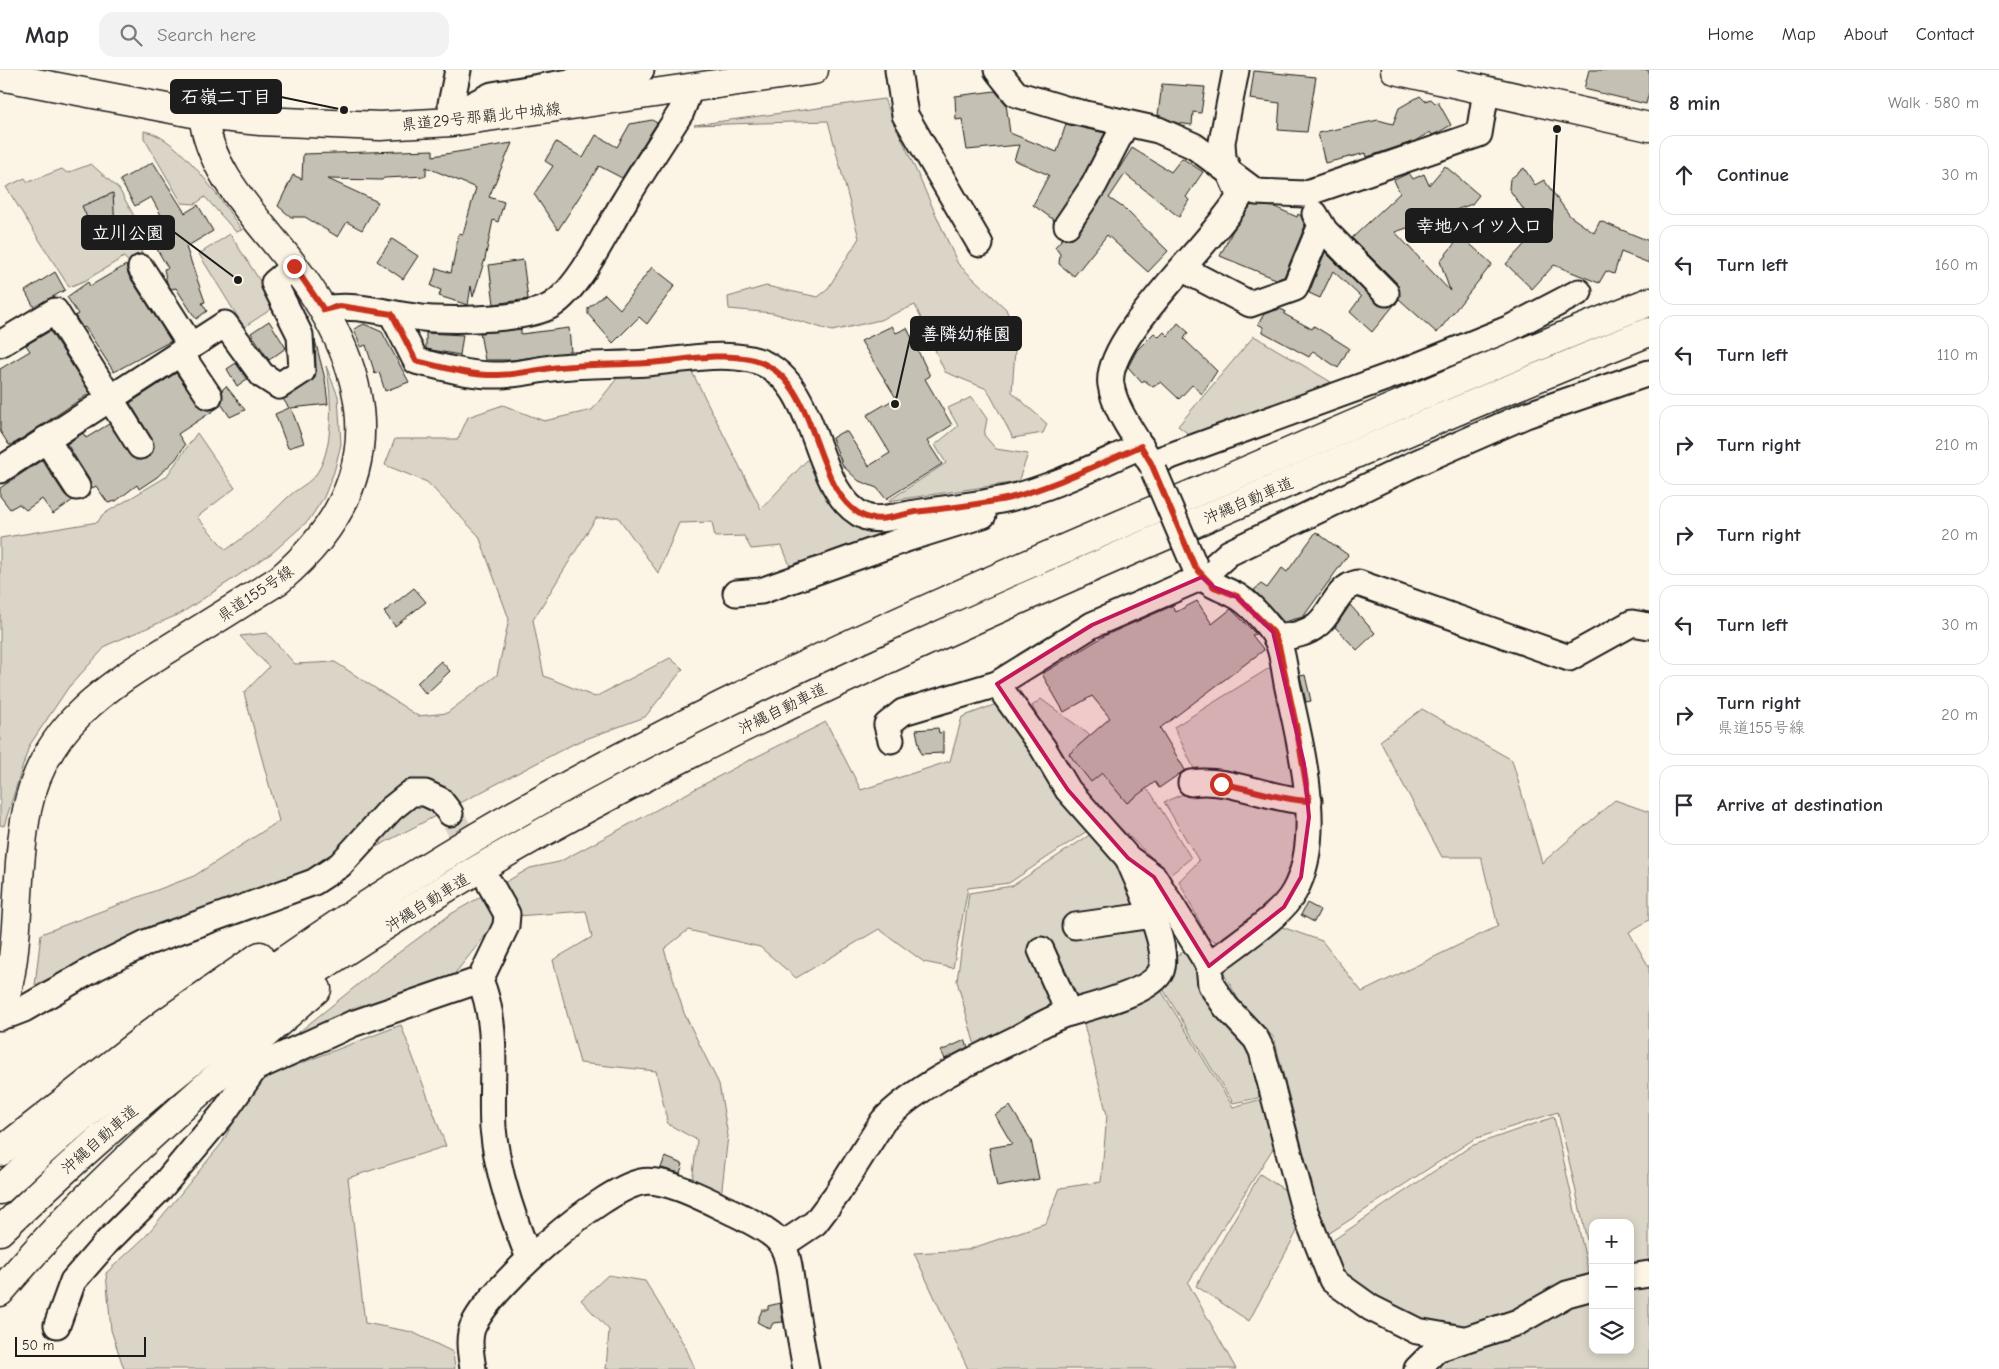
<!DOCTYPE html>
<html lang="en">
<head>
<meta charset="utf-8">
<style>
	body { margin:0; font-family:"Comic Neue","Klee One",sans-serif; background:#f2f2f3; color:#2b2b33 }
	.controls { position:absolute; right:15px; bottom:15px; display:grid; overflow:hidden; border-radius:10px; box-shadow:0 2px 8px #0003 }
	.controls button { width:45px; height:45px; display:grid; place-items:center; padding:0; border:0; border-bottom:1px solid #e1e1e2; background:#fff; color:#2b2b33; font:25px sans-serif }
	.scale { position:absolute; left:15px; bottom:12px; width:131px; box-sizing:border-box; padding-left:5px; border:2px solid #1c1c1c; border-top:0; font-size:14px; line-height:18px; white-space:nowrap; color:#1c1c1c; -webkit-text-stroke:4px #fcf5e5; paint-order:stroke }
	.stop { position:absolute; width:15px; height:15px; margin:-11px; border:4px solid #c8321e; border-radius:50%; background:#fff }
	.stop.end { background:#c8321e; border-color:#fff; box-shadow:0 1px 5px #0008 }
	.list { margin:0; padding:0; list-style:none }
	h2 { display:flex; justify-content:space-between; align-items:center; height:65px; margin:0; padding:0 20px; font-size:21px }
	h2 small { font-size:16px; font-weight:400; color:#7c7c81 }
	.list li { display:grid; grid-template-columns:32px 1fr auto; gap:15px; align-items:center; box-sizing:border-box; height:80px; margin:0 10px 10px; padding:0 10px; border:1px solid #e1e1e2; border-radius:15px }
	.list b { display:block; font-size:19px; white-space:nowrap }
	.list p { margin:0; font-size:16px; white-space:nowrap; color:#7c7c81 }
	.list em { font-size:16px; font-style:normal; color:#7c7c81 }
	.icon { flex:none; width:28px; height:28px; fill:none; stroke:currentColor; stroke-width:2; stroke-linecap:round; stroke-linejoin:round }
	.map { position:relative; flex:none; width:1649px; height:1299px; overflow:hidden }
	header { display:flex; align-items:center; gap:30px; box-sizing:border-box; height:70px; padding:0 25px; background:#fff; border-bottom:1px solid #e1e1e2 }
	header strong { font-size:24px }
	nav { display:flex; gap:28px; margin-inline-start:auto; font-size:18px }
	.search { width:350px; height:45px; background:#f2f2f3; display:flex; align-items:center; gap:12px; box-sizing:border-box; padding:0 18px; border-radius:15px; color:#7c7c81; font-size:19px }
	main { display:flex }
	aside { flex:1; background:#fff }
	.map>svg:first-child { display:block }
</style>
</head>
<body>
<header>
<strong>Map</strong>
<div class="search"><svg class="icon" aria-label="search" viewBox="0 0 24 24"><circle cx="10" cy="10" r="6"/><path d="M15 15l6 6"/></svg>Search here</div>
<nav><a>Home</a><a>Map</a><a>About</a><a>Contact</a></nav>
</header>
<main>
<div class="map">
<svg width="1649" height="1299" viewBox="0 0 1649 1299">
	<rect width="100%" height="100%" fill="#fcf5e5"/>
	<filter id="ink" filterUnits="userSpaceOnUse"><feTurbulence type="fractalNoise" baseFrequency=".02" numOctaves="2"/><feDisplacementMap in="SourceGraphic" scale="10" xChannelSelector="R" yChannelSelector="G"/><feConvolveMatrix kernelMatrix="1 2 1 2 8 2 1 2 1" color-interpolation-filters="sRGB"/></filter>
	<g filter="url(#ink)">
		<!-- green -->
		<g fill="#dbd5c8" stroke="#7c7872">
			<polygon points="884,29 958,194 1006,239 1016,265 1012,322 1047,354 1043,363 1013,368 987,319 945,302 915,235 880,250 832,261 773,243 729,239 728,227 766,216 818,227 827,220 859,168 828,51 694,55"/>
			<path d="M 144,61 C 181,67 220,130 242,160 L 236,162 L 205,127 L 195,134 L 182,133 L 144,68 Z"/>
			<polygon points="91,94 119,119 143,162 139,168 143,192 133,197 124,187 86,210 69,217 6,117 25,108 28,112 62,99 67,103"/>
			<polygon points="230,164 276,236 244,257 199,184"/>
			<polygon points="1254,266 1331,312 1194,368 1178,356"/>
			<path d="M 326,296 L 338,326 L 341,374 L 334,402 L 324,427 L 309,450 L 272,483 L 180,544 L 107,575 L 68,618 L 29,676 L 4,756 L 0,755 L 0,468 L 98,452 L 102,445 L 166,407 L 197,363 L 235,418 L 197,447 L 226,480 C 249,464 267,448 287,428 C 295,420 306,415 314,407 C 335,382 332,325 326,296 Z"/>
			<polygon points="622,302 692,302 761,439 810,387 845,441 929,450 793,503 782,476 751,479 744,466 715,467 712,452 679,453 658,503 618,447 596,448 533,550 544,606 595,627 670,588 683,599 645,647 575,673 378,776 316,803 149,861 35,915 41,864 194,806 279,751 244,623 269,597 240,566 267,563 295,594 335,592 418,646 447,643 497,605 509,549 479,466 427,412 385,395 395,369 458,369 468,347 503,335 544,351 592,340"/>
			<polygon points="972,327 987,349 984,365 996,379 1028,384 1018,412 888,431 946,393 935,375 958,356 948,338"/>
			<polygon points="1271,597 1295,716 1287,724 1197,705 1174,657"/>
			<polygon points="1041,629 1087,663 1151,723 1191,788 1170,805 1071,711 1032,636"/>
			<polygon points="999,633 1090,759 1009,813 968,818 953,898 924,892 879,859 796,908 760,877 688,860 664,879 684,943 719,1014 728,1066 721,1127 692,1113 697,1070 668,1054 656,1001 580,993 553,890 592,867 586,841 516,846 484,867 452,907 289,970 386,892 451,844 530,798 559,792 740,695 826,652 861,720 950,691 962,647"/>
			<polygon points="1422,639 1512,690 1542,793 1615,730 1649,742 1649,850 1629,862 1649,897 1649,1197 1630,1202 1630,1153 1593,1153 1593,1197 1558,1042 1474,1069 1325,1166 1274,968 1240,932 1221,899 1279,856 1322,871 1362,922 1498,856 1481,787 1442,787 1380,671"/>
			<polygon points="1195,719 1300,743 1291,802 1272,836 1220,874 1207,867 1179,811 1199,791 1164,732"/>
			<polygon points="1094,762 1140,829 1153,890 1143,906 977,983 957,911 969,823 1012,816"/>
			<polygon points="1188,879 1246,969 1264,1005 1258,1028 1233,1033 1158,911 1169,891"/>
			<polygon points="1159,917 1233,1037 1262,1029 1277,1072 1188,1213 1236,1299 968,1299 914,1183 967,1180 1046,1153 1060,1118 1101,1112 1107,1045 1083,950"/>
			<polygon points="401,955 446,1076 348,1108 365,1253 412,1262 453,1282 455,1299 124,1299 111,1260 106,1203 145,1167 222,1073 257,1010"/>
			<polygon points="1554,1047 1593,1222 1593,1280 1630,1280 1630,1215 1649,1211 1649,1299 1441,1299 1429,1257 1416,1254 1337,1201 1329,1173 1471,1076"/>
			<polygon points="1260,1104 1294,1126 1302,1152 1249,1251 1196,1216"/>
			<polygon points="608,1205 645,1211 685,1276 695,1299 606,1299 609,1260 581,1230"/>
		</g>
		<!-- building -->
		<g fill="#c4c0b3" stroke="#1c1c1c">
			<polygon points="1589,0 1649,0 1649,22 1646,34 1584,19"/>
			<polygon points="1254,1 1316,7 1307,62 1278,60 1280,33 1250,29"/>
			<polygon points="1162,14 1205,17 1201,43 1193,42 1192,55 1177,53 1158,45"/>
			<polygon points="995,21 1006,34 1010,63 1057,82 1066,54 1105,63 1082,108 1054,150 1033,135 1049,105 1014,90 1019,75 967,80 962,49 956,50 955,26"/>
			<polygon points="1420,26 1425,31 1431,29 1435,33 1438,32 1451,55 1439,62 1432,65 1430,62 1415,71 1367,87 1366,83 1325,93 1318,63 1378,50 1393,54 1399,38"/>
			<polygon points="652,50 657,53 622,108 599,96 558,160 534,124 553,96 545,91 556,72 583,88 596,65 617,77 630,54"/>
			<polygon points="512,73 489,127 504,132 498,152 493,150 485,189 473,227 471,216 468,235 439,226 441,220 431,216 437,198 451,203 459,163 463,164 476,118 426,97 426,106 384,108 382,110 328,109 378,132 362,160 347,152 338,167 305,147 291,147 278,136 293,105 302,109 303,84 433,80 433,86"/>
			<polygon points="1132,78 1171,102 1182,88 1203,102 1186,127 1189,130 1179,147 1125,104 1109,128 1125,139 1168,181 1148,202 1107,165 1074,206 1059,194 1060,184 1055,177 1063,168 1073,168 1079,163"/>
			<polygon points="153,92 185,143 198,135 213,161 186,177 205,232 202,233 207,241 196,249 176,218 171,219 167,213 164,199 168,198 148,164 166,154 151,127 135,136 120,110"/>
			<polygon points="1445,96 1479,125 1472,134 1426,151 1423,142 1407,158 1395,162 1450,221 1440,191 1461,166 1492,194 1437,263 1399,229 1372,262 1350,242 1361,227 1333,201 1320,228 1309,223 1325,182 1376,233 1389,237 1396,234 1400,226 1397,213 1352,168 1400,123 1394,110 1409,103 1413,109 1424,104 1429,115"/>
			<polygon points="1524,98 1535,115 1544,110 1570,146 1594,163 1600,151 1649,171 1649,193 1621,182 1614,204 1606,201 1599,213 1554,195 1532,219 1506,194 1538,160 1509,119 1510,109"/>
			<polygon points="113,123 115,159 96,168 82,136"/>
			<polygon points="1251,135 1275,137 1297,147 1298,144 1301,146 1305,156 1284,207 1276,209 1220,186 1232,162"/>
			<polygon points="392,169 418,186 403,209 377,191"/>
			<polygon points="523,190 528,229 494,234 489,195"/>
			<polygon points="126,195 129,206 171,271 114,302 85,257 83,258 75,246 78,244 67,227 88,212 90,216"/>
			<polygon points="652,197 675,215 647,254 639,247 613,273 588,244 588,238 605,224 620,239"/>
			<polygon points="55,202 65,220 34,237 25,221"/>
			<polygon points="1280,239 1285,241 1284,244 1312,259 1314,256 1349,278 1338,298 1313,281 1309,287 1263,262 1263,257 1258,254 1264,244"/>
			<polygon points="269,251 286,278 269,290 251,263"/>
			<polygon points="1178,253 1188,262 1184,269 1217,301 1202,324 1192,315 1179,329 1161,312 1153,317 1144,310 1142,313 1128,297 1137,280 1154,263 1159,267 1164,262 1168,266"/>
			<polygon points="364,254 382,262 409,312 385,321 379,302 375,304 366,275 361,277 354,259"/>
			<polygon points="892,256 896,263 907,258 930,306 925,309 952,355 927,371 942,394 886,429 877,418 859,411 843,396 832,368 842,362 847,362 869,396 890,383 867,345 896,328 861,271"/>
			<polygon points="569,258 571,282 512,290 485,290 480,263 521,259 521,264"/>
			<polygon points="50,261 90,323 15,373 9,375 0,361 0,299 30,281 26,275"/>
			<polygon points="426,263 463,265 460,285 426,279"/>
			<polygon points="315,270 325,309 328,334 291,338 304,373 288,378 275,344 289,338 283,329 315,308 316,300"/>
			<polygon points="236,293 247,309 237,316 227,299"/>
			<polygon points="176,303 202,339 210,340 217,338 222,332 222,320 226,316 245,340 230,347 222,335 178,364 185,375 176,389 157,407 139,419 137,415 116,431 108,433 96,416 91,419 89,409 67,374 83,363 86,368 109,354 133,388 141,390 148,388 154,376 152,369 130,333"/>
			<polygon points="42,390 65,425 73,430 53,444 42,429 26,440 19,434 10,439 0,426 0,418"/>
			<polygon points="1316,462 1348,485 1303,547 1284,552 1254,520 1261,514 1267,518 1282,498 1287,502"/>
			<polygon points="414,518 426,532 395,556 384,542"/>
			<polygon points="1197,531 1212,554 1231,539 1256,564 1252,565 1264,580 1160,658 1185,700 1159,718 1155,712 1127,733 1102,703 1091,712 1069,684 1110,648 1092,626 1064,642 1042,604 1106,565 1172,536 1176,542"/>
			<polygon points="1350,535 1375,563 1357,580 1335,557"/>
			<polygon points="441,591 450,601 426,624 417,613"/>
			<polygon points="1305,605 1311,631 1306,632 1300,606"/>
			<polygon points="938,658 939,663 943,662 943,683 921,684 916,660"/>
			<polygon points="1307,833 1320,840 1314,852 1301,845"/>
			<polygon points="965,970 968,977 945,989 941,981"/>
			<polygon points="1010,1036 1031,1070 1039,1109 997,1117 989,1078 1012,1074 995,1045"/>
			<polygon points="665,1087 683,1094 680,1103 661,1098"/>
			<polygon points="780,1233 783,1252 773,1253 770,1259 757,1252 762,1240 768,1240 768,1236"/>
		</g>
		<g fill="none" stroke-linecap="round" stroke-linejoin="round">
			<!-- minor-tunnel -->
			<polyline stroke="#dad4c7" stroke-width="25" stroke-dasharray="25 12" stroke-linecap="butt" points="450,743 490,814"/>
			<defs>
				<g id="minor">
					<polyline points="898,0 905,45 980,174"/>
					<polyline points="997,0 1016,24 1072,41 1158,60 1194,76 1256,122 1304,124 1479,64 1486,21"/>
					<polyline points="452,52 472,35 492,25 641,0"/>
					<polyline points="452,52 451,34 458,0"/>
					<polyline points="1315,144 1325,161 1386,223"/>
					<polyline points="1067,155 1094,115 1126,53"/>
					<polyline points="141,198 191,276"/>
					<polyline points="1183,199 1250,234 1295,218 1321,155"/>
					<path d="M 324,239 C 359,232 397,247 433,249 C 462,250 528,250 552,235 C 580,217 606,161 624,132 C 642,102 662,72 681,42 L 690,19"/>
					<path d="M 392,244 L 416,291 C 442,297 471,306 498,305 C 518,305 539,299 560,297 C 589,294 618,295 647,293 C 681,290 717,282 750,289 C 823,304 809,424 866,447 C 880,452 901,445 915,443 C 947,438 979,435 1010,428 C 1055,417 1099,394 1141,376"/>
					<polyline points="0,274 55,241 140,376"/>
					<polyline points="180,283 209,326"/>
					<polyline points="46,369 77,417"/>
					<path d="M 1149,390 C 1136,367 1115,341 1111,315 C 1103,269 1215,171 1240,126 L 1223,88 L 1222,72 L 1236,0"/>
					<polyline points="1151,393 1412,298 1508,259 1579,222"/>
					<polyline points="0,400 225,254 262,305 279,316 302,301 300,265 274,213 294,196"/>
					<path d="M 1195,497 C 1212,519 1215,514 1237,526 C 1249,533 1263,549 1272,561 C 1283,576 1284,600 1288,618 C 1301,677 1325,767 1294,822 C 1279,849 1233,875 1209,896"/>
					<polyline points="736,523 761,521 909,468 983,445"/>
					<path d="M 1276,568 C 1290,566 1305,565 1317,555 C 1333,543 1335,518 1358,513 L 1569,588 L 1632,553 L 1649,556"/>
					<polyline points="997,614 1043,678 1068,720 1128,788 1154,807 1209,896 1211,915 1226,937 1256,969 1262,981 1304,1139 1332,1210 1371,1238 1417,1261 1463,1269"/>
					<polyline points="891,670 887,655 903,642 997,614 1092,555 1202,507 1229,483 1414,394 1526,345 1649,303"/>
					<path d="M 1191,713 C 1230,707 1269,730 1309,731"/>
					<path d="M 490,814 L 507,844 L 506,856 L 480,910 C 500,957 490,1009 493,1058 C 497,1103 513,1147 529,1188"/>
					<polyline points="1075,856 1153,845"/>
					<polyline points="1041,880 1069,943"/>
					<polyline points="0,946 11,944 24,939 97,897 148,872 314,812 340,795 391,739 411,723 425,723 440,730 450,743"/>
					<path d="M 782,1175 L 815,1153 L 837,1124 L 883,1051 C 918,1015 973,990 1018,968 C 1034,959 1051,948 1069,943 C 1090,937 1152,922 1161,901 C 1171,876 1138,814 1129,790"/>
					<polyline points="1630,1207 1649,1204"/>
					<polyline points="57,1255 73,1211 107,1172 160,1119 222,1045 255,998 352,954 480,910"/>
					<path d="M 473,1299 C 471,1285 467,1267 474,1254 C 493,1215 599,1121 641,1112 C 665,1107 708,1131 730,1141 C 744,1148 776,1162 783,1177 C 789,1188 790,1204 792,1217 C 796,1244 801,1272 806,1299"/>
					<polyline points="1417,1299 1437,1279 1518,1252 1567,1224 1593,1217"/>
				</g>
				<g id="major">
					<polyline points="1395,0 1649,57"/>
					<polyline points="0,6 203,45 260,51 380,56 452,52 814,0"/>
					<path d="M 0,946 C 23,880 13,809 27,740 C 44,656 105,618 173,576 C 208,554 244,532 279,510 C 393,413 377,306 293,195 C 258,148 210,105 203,45"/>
				</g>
				<g id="highway">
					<polyline points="0,1082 163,954 260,886"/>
					<path d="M 0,1120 C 155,976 328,852 511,747 C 725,625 951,526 1178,430 C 1335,363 1490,294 1649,232"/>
					<path d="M 0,1161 C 89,1076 182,993 283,923 C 539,746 822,615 1107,491 C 1287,413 1467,335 1649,262"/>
					<path d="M 0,1222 C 94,1110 207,1015 317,919"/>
				</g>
			</defs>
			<!-- minor casing -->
			<use href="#minor" stroke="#1c1c1c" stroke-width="29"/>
			<!-- major casing -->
			<use href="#major" stroke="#1c1c1c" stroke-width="31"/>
			<!-- highway casing -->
			<use href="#highway" stroke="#1c1c1c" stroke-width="31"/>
			<!-- minor -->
			<use href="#minor" stroke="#fcf5e5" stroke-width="25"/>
			<!-- major -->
			<use href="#major" stroke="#fcf5e5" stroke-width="28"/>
			<!-- highway -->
			<use href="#highway" stroke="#fcf5e5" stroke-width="28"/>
			<defs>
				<polyline id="minor-bridge" points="1154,401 1195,497"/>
			</defs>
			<!-- minor-bridge casing -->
			<use href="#minor-bridge" stroke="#1c1c1c" stroke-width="29" stroke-linecap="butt"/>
			<!-- minor-bridge -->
			<use href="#minor-bridge" stroke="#fcf5e5" stroke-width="25"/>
		</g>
	</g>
	<g fill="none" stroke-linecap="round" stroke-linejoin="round" filter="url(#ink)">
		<!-- route -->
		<path stroke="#c8321e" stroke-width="6" d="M 294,196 L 324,240 L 340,236 L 392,244 L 416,291 C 442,297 471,306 498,305 C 518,305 539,299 560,297 C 589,294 618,295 647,293 C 681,291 717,282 750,289 C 823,304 809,424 866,447 C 880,452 901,445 915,442 C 947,438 979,435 1010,428 C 1055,416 1099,394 1141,376 L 1151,393 L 1195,497 L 1214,517 L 1237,526 L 1273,562 L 1279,576 L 1296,655 L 1309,731 C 1279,730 1251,718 1221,714"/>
	</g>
	<!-- marked area -->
	<path fill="#c2185b" fill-opacity="0.2" stroke="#c2185b" stroke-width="4" stroke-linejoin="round" d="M 1202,507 L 1214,517 L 1237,527 L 1273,562 L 1304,694 L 1309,747 L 1301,807 L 1284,837 L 1209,896 L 1154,807 L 1128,788 L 1068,720 L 997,614 L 1092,555 Z"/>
	<g text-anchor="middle" stroke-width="4" stroke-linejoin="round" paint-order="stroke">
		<!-- street labels -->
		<g font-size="16" fill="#1c1c1c" stroke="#fcf5e5">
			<text transform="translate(481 46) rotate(-6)" y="6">県道29号那覇北中城線</text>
			<text transform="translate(1248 430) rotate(-23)" y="6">沖縄自動車道</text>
			<text transform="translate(255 523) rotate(-34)" y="6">県道155号線</text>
			<text transform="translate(782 638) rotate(-26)" y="6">沖縄自動車道</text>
			<text transform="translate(427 832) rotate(-32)" y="6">沖縄自動車道</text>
			<text transform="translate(99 1069) rotate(-41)" y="6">沖縄自動車道</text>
		</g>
	</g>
	<!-- callouts -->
	<path fill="none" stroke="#1c1c1c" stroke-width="2" d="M344 40L281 27M1557 59L1552 155M238 210L174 162M895 334L911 264"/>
	<g fill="#1c1c1c" stroke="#fcf5e5" stroke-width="2">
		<circle cx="344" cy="40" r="5"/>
		<circle cx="1557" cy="59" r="5"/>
		<circle cx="238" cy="210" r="5"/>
		<circle cx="895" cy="334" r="5"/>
	</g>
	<g fill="#1c1c1c" stroke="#1c1c1c" stroke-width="2">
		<rect x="171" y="10" width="110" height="33" rx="5"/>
		<rect x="1406" y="139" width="146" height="33" rx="5"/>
		<rect x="82" y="146" width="92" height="33" rx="5"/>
		<rect x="911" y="247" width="110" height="33" rx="5"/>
	</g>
	<g font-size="18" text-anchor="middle" font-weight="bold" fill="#fff">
		<text x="226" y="33">石嶺二丁目</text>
		<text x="1479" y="162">幸地ハイツ入口</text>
		<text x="128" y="169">立川公園</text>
		<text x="966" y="270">善隣幼稚園</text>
	</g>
</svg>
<div class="controls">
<button>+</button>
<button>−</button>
<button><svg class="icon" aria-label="layers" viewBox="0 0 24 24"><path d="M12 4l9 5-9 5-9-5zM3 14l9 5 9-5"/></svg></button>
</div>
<div class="scale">50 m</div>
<div class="stop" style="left:1221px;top:714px"></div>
<div class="stop end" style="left:294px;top:196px"></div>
</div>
<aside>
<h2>8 min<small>Walk · 580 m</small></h2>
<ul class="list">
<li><svg class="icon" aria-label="ahead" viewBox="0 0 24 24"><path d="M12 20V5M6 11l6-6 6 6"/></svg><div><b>Continue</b></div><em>30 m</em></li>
<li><svg class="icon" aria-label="left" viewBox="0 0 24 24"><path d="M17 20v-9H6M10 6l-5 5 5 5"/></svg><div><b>Turn left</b></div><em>160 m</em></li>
<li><svg class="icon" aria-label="left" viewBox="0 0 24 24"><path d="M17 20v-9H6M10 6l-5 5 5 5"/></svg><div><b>Turn left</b></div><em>110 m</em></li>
<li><svg class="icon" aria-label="right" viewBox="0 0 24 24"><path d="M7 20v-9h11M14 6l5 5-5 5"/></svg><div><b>Turn right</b></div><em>210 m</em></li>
<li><svg class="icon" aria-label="right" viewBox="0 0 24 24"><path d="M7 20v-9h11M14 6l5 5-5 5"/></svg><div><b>Turn right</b></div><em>20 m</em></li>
<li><svg class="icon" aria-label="left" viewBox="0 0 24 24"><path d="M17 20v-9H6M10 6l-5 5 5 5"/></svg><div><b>Turn left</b></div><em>30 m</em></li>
<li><svg class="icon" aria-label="right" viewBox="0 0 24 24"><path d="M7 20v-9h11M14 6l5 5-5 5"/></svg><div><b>Turn right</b><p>県道155号線</p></div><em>20 m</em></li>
<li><svg class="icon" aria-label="arrive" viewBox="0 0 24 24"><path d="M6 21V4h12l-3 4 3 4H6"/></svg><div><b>Arrive at destination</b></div></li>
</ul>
</aside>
</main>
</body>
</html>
